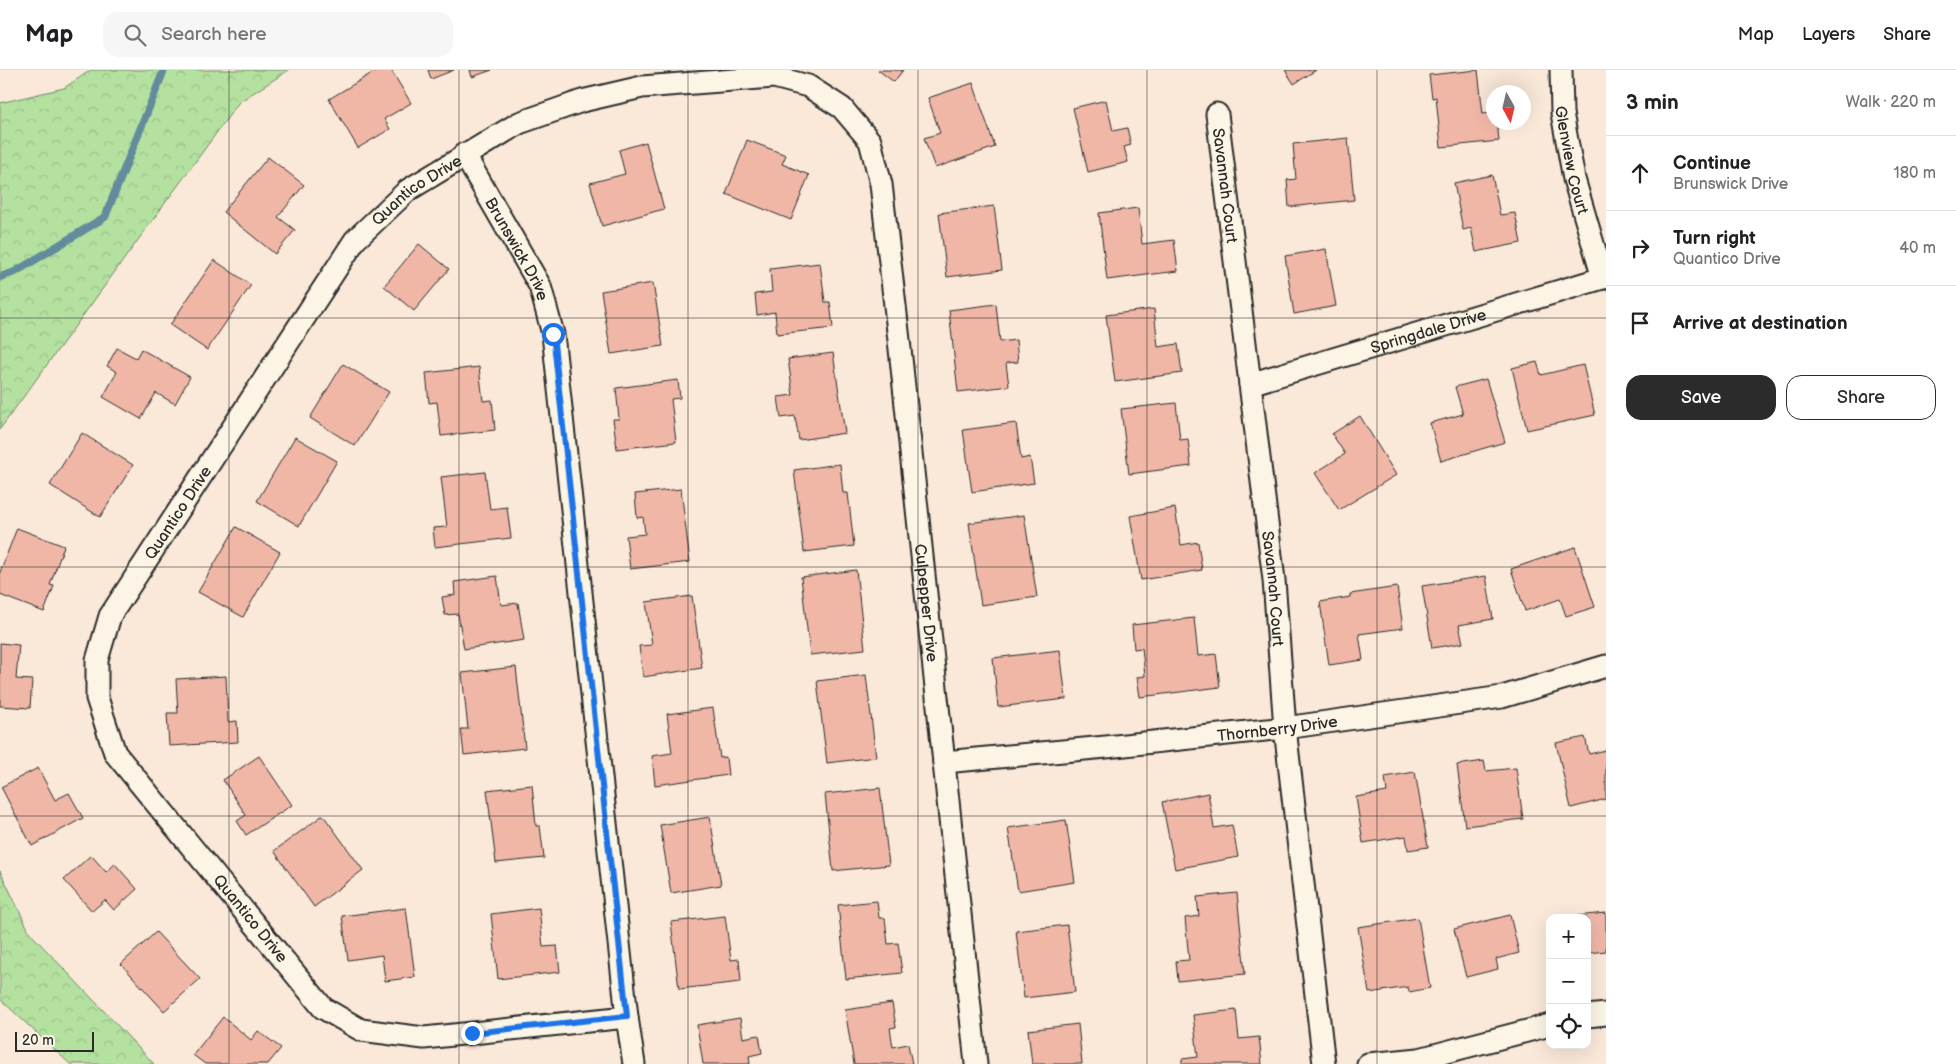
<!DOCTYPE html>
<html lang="en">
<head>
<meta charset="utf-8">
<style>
	body { margin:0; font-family:"Balsamiq Sans",sans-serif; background:#f6f6f6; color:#202124 }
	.controls { position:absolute; right:15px; bottom:15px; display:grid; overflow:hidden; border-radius:10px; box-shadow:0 5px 20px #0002 }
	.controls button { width:45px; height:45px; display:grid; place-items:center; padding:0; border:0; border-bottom:1px solid #e0e0e0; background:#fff; color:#202124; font:25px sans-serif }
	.compass { position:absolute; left:1486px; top:15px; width:45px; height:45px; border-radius:50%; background:#fff; box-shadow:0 5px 20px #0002; rotate:172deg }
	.scale { position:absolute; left:15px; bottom:12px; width:79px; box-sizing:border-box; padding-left:5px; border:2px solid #2b2b2b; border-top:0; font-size:14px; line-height:18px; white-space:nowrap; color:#2b2b2b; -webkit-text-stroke:4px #fcf5e5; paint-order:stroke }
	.stop { position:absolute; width:15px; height:15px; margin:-11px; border:4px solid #1a73e8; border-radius:50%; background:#fff }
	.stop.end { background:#1a73e8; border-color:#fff; box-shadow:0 1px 5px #0008 }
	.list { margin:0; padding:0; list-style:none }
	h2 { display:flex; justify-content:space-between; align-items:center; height:65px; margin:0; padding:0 20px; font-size:21px }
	h2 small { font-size:16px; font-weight:400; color:#757577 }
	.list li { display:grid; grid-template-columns:32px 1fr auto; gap:15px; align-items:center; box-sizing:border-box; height:75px; padding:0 20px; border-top:1px solid #e0e0e0 }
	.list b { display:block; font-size:19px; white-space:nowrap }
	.list p { margin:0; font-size:16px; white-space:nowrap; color:#757577 }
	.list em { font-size:16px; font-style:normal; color:#757577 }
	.actions { display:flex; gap:10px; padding:15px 20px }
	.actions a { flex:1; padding:11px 0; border:1px solid #2b2b2b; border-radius:15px; text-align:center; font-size:18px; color:#2b2b2b }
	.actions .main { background:#2b2b2b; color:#fff }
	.icon { flex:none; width:28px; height:28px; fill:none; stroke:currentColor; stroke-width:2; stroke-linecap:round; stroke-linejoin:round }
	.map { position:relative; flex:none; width:1606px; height:994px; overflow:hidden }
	header { display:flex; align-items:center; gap:30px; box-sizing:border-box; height:70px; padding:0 25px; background:#fff; border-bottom:1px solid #e0e0e0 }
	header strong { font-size:24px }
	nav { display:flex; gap:28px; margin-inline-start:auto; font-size:18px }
	.search { width:350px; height:45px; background:#f6f6f6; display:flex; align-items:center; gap:12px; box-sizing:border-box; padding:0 18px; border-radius:15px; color:#757577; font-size:19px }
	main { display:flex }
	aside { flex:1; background:#fff }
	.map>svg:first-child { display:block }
</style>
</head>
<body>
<header>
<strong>Map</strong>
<div class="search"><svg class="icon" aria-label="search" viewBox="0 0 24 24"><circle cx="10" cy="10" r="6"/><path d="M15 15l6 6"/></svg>Search here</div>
<nav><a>Map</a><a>Layers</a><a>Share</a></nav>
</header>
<main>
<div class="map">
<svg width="1606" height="994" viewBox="0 0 1606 994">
	<defs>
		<pattern id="forest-crowns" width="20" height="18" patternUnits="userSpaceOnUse" patternTransform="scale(1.25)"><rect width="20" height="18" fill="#b4e19f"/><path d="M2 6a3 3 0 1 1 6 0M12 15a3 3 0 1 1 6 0" fill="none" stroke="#9bc189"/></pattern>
	</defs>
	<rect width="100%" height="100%" fill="#fae9d9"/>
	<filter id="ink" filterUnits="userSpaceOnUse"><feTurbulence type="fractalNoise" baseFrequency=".02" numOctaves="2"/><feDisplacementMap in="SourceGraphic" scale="10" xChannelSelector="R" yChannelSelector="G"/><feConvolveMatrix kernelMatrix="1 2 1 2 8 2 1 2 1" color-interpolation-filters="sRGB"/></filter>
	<g filter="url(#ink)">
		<!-- forest -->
		<g fill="url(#forest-crowns)" stroke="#708665">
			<polygon points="91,0 289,0 239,32 0,359 0,33 64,18"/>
			<polygon points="0,801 30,863 154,994 70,994 0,929"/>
		</g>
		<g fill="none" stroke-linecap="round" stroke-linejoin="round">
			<!-- stream -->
			<polyline stroke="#628b9c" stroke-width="8" points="0,207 15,202 105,147 164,0"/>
		</g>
		<!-- building -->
		<g fill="#f0b7a7" stroke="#2b2b2b">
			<polygon points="377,0 391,0 411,33 384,49 390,59 358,78 329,29"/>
			<polygon points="428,0 454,0 431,9"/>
			<polygon points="470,0 492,0 472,7"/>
			<polygon points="878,0 903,0 894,12"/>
			<polygon points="1285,0 1316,0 1294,14"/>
			<polygon points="1478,0 1483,44 1494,42 1494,52 1497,52 1499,71 1441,77 1436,27 1432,28 1429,5"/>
			<polygon points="973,13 995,77 935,98 924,68 940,63 928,28"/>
			<polygon points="1106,30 1113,61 1127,58 1131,75 1124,77 1128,92 1088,102 1073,38"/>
			<polygon points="1348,68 1354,130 1289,137 1287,110 1296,109 1293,74"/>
			<polygon points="747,70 786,85 782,94 809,105 791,150 726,124"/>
			<polygon points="646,72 664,139 602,156 590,113 625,104 619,80"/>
			<polygon points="268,87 304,115 278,147 295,160 275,184 223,142"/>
			<polygon points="1492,105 1500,145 1515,143 1521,173 1476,182 1471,158 1463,160 1454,113"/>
			<polygon points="994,136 1002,200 947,207 939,143"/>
			<polygon points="1138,138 1142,174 1174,170 1178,201 1107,210 1099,143"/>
			<polygon points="419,174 449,199 414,241 384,216"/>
			<polygon points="1326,179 1336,236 1294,244 1285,186"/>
			<polygon points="214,190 251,215 207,280 170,255"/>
			<polygon points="820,193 825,232 830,232 833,258 777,264 775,242 757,245 755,224 772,222 770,199"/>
			<polygon points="653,213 663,276 611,284 601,221"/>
			<polygon points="996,234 1000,272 1016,270 1018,292 1006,293 1009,316 958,322 949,240"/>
			<polygon points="1154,239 1158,277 1178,274 1182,303 1115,312 1106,245"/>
			<polygon points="117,278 136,288 141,279 190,307 175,334 156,323 141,349 103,327 117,302 107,296"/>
			<polygon points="833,283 845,363 799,370 795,346 781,348 778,327 793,325 788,289"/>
			<polygon points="1537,292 1541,305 1583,295 1595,345 1527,360 1512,298"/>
			<polygon points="343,294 389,322 355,376 310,348"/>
			<polygon points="479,297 483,331 492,330 495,360 441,366 437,332 429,333 426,303"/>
			<polygon points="1486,309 1505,372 1441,391 1430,353 1463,344 1455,317"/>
			<polygon points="678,310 680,328 671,329 676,372 617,379 613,349 619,349 616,318"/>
			<polygon points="1176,333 1180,370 1188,369 1191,396 1129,404 1121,339"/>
			<polygon points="1360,346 1396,405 1339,440 1315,403 1345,384 1332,364"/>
			<polygon points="1016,353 1021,389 1030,387 1034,413 972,422 963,360"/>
			<polygon points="82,363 133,395 100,447 50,415"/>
			<polygon points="295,367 337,391 299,456 257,431"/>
			<polygon points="840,394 843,423 848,423 854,476 804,482 794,400"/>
			<polygon points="485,402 490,439 507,437 511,468 435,477 433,458 447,457 441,407"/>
			<polygon points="681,419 690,492 630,499 626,466 645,464 643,447 637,448 635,424"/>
			<polygon points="1175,438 1181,475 1198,472 1202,500 1141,510 1130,446"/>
			<polygon points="1024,445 1037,527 981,535 969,453"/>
			<polygon points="236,457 280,482 243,547 198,522"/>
			<polygon points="17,458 64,476 50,515 54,516 44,542 0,525 0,502"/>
			<polygon points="1575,477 1595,537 1566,546 1560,529 1525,541 1511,499"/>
			<polygon points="856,500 865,579 810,585 801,507"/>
			<polygon points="497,506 501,535 518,533 524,570 464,579 458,544 445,545 442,527 455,525 454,512"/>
			<polygon points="1486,506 1493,549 1459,555 1463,573 1432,578 1422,516"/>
			<polygon points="1397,517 1403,558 1359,564 1363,590 1329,595 1320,532 1350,527 1350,524"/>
			<polygon points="692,526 702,598 643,607 639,576 652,575 646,532"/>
			<polygon points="1194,548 1198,586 1216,584 1220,617 1140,627 1137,607 1145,606 1142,578 1134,579 1132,555"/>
			<polygon points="0,573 19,575 16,609 32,610 30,638 0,636"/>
			<polygon points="1060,580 1066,629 998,637 993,588"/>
			<polygon points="516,597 525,678 464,685 461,659 468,659 462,603"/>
			<polygon points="866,605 876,687 827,693 817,611"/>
			<polygon points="226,606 228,652 237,651 238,672 169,676 167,643 178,643 176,609"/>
			<polygon points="713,638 720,688 726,687 728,705 655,715 652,686 672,683 667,644"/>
			<polygon points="1585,667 1589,684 1606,680 1606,729 1571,738 1556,673"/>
			<polygon points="259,686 292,735 246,765 237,751 246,745 223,710"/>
			<polygon points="1484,691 1486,701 1516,698 1523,749 1465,756 1457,695"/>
			<polygon points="38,698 55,730 69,723 83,748 32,776 1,717"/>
			<polygon points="1415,702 1428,777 1408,780 1406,766 1363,773 1356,727 1387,722 1385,707"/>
			<polygon points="532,715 536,756 540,756 544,788 496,793 487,720"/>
			<polygon points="880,718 889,795 833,801 825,724"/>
			<polygon points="1208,723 1214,758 1232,755 1238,787 1175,799 1162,732"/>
			<polygon points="323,745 363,800 314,837 274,781"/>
			<polygon points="710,747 721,815 671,823 660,755"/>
			<polygon points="1066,750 1075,812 1018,821 1008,758"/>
			<polygon points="91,785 106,802 115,794 137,819 114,840 105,830 92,841 64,810"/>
			<polygon points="1237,823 1245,904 1178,911 1176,891 1189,890 1185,848 1199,846 1197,827"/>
			<polygon points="877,831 879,848 885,848 888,874 898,873 902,903 846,909 838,835"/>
			<polygon points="406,838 415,907 385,911 382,885 348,890 342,846"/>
			<polygon points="539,838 543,877 557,876 560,902 498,909 491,844"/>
			<polygon points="1606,843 1606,881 1587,883 1587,848 1576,848 1576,846"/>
			<polygon points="1510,845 1519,883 1496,889 1498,899 1466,907 1454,859"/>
			<polygon points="725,846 731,890 739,889 741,912 679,919 671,852"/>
			<polygon points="1418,848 1430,918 1409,922 1408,917 1369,923 1358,857"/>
			<polygon points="1067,855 1075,922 1024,928 1016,861"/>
			<polygon points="156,862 200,909 164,941 121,894"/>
			<polygon points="892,933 896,957 890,958 893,977 908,974 912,994 854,994 845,940"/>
			<polygon points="1236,940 1239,969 1259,967 1262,994 1182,994 1182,989 1198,987 1193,945"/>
			<polygon points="223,947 251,970 258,961 281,978 268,994 205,994 193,985"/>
			<polygon points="740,948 743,968 759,965 762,983 749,986 750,994 703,994 697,955"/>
			<polygon points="1078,954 1082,994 1032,994 1028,960"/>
		</g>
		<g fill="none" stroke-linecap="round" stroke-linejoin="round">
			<defs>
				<g id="street">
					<path id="s1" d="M 1561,0 L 1562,43 L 1574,109 L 1603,208"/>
					<path id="s2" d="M 1217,44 L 1274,510 L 1285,658 L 1324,994"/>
					<path id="s3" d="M 464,84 L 540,216 L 553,264 L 627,947 L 634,994"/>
					<path id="s4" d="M 1250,314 L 1606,207"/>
					<path id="s5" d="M 944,692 L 1106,677 L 1285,658 L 1502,627 L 1606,596"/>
					<polyline points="1587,946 1606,944"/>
					<path id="s6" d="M 627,947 L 424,968 L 361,960 L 323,938 L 115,683 L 97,628 L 97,590 L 110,546 L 355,170 L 408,120 L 519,53 L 582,31 L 642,17 L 774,7 L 808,16 L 842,38 L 870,71 L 881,114 L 900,279 L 976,994"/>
					<polyline points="1368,994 1419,989 1550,955"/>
				</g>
			</defs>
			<!-- street casing -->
			<use href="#street" stroke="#2b2b2b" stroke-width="25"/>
			<!-- street -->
			<use href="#street" stroke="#fcf5e5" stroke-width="21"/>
		</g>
	</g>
	<g fill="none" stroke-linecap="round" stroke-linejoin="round" filter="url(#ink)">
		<!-- route -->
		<polyline stroke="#1a73e8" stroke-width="6" points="472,963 627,946 553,264"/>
	</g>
	<!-- grid -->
	<path fill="none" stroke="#2b2b2b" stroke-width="1" stroke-opacity="0.55" d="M 229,0 L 229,994M 459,0 L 459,994M 688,0 L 688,994M 918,0 L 918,994M 1147,0 L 1147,994M 1377,0 L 1377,994M 0,248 L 1606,248M 0,497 L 1606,497M 0,746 L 1606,746"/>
	<g text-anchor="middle" stroke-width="4" stroke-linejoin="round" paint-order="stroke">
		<!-- street labels -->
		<g font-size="16" fill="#2b2b2b" stroke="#fcf5e5">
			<text dy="6" stroke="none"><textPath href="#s1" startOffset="91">Glenview Court</textPath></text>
			<text dy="6" stroke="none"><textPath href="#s2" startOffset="72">Savannah Court</textPath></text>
			<text dy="6" stroke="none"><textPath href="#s6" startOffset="1311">Quantico Drive</textPath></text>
			<text dy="6" stroke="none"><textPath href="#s3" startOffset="109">Brunswick Drive</textPath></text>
			<text dy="6" stroke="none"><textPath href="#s4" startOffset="186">Springdale Drive</textPath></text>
			<text dy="6" stroke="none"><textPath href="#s6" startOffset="906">Quantico Drive</textPath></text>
			<text dy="6" stroke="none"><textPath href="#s2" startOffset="478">Savannah Court</textPath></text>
			<text dy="6" stroke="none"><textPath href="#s6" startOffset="2279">Culpepper Drive</textPath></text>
			<text dy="6" stroke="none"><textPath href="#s5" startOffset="335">Thornberry Drive</textPath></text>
			<text transform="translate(251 848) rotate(51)" y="6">Quantico Drive</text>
		</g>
	</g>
</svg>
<div class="controls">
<button>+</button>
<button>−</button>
<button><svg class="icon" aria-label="locate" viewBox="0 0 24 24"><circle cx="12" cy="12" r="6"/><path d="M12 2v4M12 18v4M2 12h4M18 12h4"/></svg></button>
</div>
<svg class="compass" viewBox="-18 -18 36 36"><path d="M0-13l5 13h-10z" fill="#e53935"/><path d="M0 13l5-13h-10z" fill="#757577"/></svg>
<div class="scale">20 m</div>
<div class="stop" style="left:553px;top:264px"></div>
<div class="stop end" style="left:472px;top:963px"></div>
</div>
<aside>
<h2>3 min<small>Walk · 220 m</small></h2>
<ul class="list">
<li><svg class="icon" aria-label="ahead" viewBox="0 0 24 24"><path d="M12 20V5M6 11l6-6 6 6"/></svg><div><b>Continue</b><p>Brunswick Drive</p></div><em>180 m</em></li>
<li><svg class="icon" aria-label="right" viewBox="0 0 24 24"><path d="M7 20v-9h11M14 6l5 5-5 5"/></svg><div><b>Turn right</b><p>Quantico Drive</p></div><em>40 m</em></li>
<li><svg class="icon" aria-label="arrive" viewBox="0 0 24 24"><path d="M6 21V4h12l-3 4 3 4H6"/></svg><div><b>Arrive at destination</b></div></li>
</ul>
<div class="actions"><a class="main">Save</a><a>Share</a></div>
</aside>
</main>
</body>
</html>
